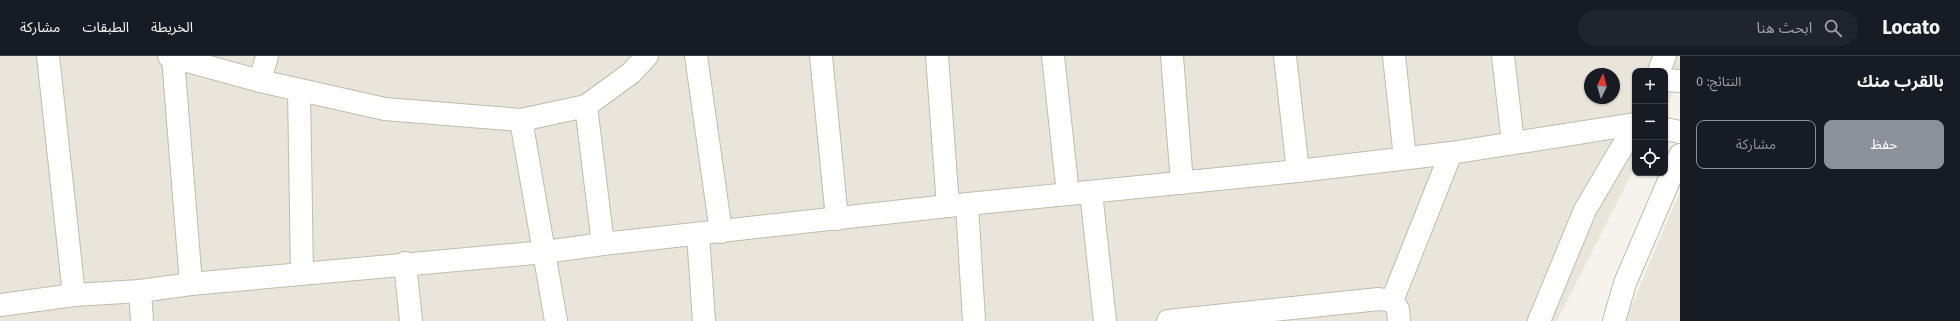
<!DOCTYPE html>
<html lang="ar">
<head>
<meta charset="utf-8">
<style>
	body { margin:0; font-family:"Fira Sans","Noto Sans Arabic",sans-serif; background:#20242c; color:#f1f3f6; direction:rtl }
	.controls { position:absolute; right:12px; top:12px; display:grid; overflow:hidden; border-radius:8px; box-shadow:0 1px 3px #0004 }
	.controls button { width:36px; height:36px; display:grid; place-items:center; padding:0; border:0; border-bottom:1px solid #363941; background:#171b24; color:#f1f3f6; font:20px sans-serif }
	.compass { position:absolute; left:1584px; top:12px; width:36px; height:36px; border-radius:50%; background:#171b24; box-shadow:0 1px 3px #0004; rotate:5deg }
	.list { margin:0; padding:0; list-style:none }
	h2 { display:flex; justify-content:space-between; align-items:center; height:52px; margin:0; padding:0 16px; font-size:17px }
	h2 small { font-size:13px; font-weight:400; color:#9ea1a6 }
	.actions { display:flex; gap:8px; padding:12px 16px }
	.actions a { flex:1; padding:9px 0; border:1px solid #8c9099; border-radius:8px; text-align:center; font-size:14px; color:#8c9099 }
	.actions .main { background:#8c9099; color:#fff }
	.icon { flex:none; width:22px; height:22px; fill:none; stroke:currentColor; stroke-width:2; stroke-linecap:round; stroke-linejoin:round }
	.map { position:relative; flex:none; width:1680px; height:265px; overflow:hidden; direction:ltr }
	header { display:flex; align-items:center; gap:24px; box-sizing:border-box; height:56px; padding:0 20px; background:#171b24; border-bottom:1px solid #363941 }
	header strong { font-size:19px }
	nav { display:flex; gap:22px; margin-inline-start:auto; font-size:14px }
	.search { width:280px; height:36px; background:#20242c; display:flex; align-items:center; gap:10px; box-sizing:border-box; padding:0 14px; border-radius:22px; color:#9ea1a6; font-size:15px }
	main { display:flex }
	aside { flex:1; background:#171b24 }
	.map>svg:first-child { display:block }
</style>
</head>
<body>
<header>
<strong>Locato</strong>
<div class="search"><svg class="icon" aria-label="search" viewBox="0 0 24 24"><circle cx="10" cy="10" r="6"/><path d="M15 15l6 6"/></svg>ابحث هنا</div>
<nav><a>الخريطة</a><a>الطبقات</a><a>مشاركة</a></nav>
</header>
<main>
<aside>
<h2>بالقرب منك<small>النتائج: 0</small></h2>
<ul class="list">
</ul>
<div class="actions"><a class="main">حفظ</a><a>مشاركة</a></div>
</aside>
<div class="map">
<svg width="1680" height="265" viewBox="0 0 1680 265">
	<rect width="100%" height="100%" fill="#f6f3ec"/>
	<!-- residential -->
	<g fill="#eae5da" fill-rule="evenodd">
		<path d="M 0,0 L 1680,0 L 1680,23 L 1665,52 L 1665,15 L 1635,15 L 1635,111 L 1557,265 L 0,265 ZM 1590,18 L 1614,18 L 1614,42 L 1590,42 Z"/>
		<polygon points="1680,135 1680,265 1625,265"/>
	</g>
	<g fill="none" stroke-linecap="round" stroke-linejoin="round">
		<defs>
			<g id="minor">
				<polyline points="48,0 74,239"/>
				<polyline points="169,0 260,25 385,53 521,64 586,50 631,17 647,0"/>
				<polyline points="696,0 721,176"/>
				<polyline points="821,0 837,163"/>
				<polyline points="937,0 948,150"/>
				<polyline points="1053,0 1068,138"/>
				<polyline points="1172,0 1182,127"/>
				<polyline points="1285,0 1298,115"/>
				<polyline points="1394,0 1405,102"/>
				<polyline points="1503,0 1513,87"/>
				<polyline points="173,2 191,228"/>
				<polyline points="1659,15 1665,0"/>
				<polyline points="1665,24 1680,25"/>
				<polyline points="260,25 267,0"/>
				<polyline points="299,34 302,217"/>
				<polyline points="586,50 603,188"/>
				<polyline points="521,64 556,265"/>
				<polyline points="1665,73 1680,76"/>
				<polyline points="1091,136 1105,265"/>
				<polyline points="967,149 974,265"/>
				<polyline points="698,179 704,265"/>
				<polyline points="405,207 411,265"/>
				<polyline points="140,235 142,265"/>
				<polyline points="1392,245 1451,97"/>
				<polyline points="0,249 74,239 140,235 191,228 545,196 603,188 948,150 1298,115 1451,97 1635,68"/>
				<polyline points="1168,265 1379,243 1392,245 1398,253 1399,265"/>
				<polyline points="1539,265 1585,154 1635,69"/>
				<polyline points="1614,265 1625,227 1680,99"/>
			</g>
		</defs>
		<!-- minor casing -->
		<use href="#minor" stroke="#c2bbae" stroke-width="24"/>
		<!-- minor -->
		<use href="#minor" stroke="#fff" stroke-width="22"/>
	</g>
</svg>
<div class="controls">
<button>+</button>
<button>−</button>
<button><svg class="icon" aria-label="locate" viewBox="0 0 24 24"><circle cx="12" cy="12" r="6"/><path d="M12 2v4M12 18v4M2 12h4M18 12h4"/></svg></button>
</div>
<svg class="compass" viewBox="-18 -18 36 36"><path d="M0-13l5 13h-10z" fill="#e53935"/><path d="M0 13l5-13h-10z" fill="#9ea1a6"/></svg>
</div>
</main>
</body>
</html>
